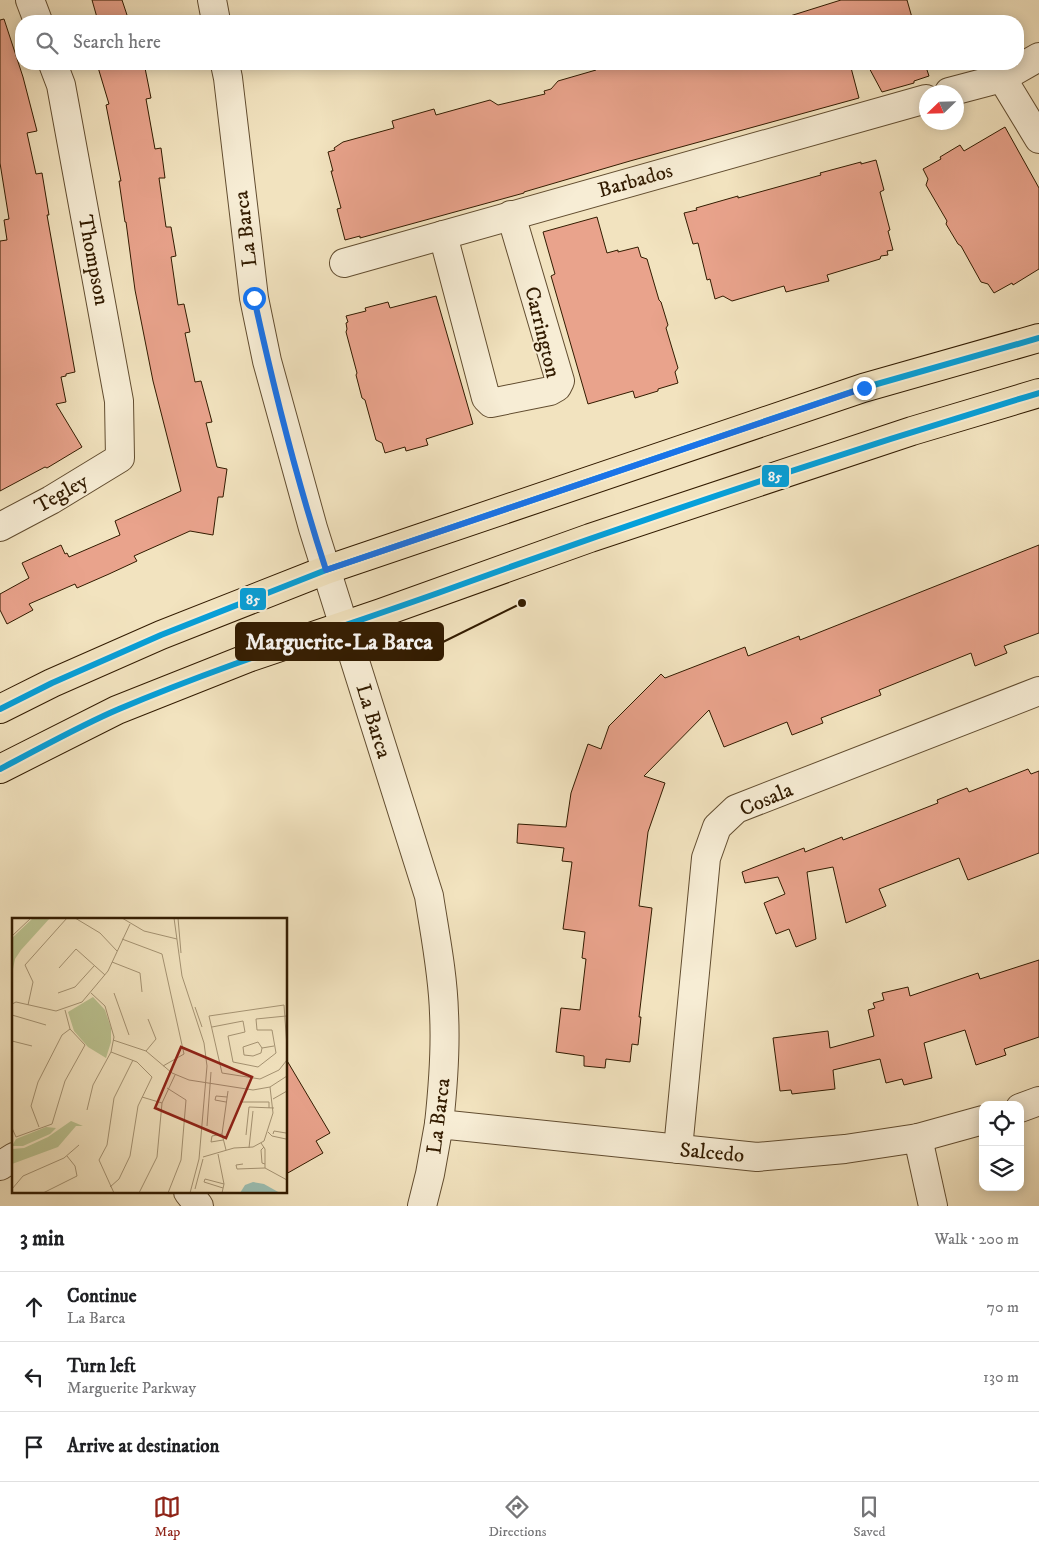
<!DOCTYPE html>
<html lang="en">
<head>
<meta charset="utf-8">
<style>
	body { margin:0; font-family:"IM FELL DW Pica",serif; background:#f6f6f6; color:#202124 }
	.controls { position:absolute; right:15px; bottom:15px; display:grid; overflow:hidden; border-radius:10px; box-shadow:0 2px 12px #0003 }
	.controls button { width:45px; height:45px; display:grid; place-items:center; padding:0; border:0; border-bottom:1px solid #e0e0e0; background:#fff; color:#202124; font:25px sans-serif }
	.compass { position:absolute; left:919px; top:85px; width:45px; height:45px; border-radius:50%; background:#fff; box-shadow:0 2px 12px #0003; rotate:247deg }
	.stop { position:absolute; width:15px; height:15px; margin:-11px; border:4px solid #1a73e8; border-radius:50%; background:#fff }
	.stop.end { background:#1a73e8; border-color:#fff; box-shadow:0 1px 5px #0008 }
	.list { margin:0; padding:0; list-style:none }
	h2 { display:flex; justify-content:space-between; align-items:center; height:65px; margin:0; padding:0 20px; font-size:21px }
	h2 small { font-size:16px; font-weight:400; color:#757577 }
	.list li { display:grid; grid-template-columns:32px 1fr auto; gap:15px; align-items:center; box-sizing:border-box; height:70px; padding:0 20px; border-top:1px solid #e0e0e0 }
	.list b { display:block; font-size:19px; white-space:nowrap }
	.list p { margin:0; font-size:16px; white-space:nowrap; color:#757577 }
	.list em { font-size:16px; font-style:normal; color:#757577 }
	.icon { flex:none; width:28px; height:28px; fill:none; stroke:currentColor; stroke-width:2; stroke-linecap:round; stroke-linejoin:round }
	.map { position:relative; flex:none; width:1039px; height:1206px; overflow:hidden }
	.search { position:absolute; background:#fff; box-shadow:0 2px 12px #0003; left:15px; right:15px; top:15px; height:55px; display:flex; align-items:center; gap:12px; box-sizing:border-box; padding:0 18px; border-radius:20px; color:#757577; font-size:19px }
	.sheet { height:275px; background:#fff }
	nav { display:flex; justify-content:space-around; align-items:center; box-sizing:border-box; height:70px; border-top:1px solid #e0e0e0; background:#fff; font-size:14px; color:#757577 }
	nav a { display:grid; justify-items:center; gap:2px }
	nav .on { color:#8f2418 }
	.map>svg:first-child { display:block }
</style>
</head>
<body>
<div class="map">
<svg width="1039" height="1206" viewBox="0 0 1039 1206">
	<rect width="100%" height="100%" fill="#f2e3bf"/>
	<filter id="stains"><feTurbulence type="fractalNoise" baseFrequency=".004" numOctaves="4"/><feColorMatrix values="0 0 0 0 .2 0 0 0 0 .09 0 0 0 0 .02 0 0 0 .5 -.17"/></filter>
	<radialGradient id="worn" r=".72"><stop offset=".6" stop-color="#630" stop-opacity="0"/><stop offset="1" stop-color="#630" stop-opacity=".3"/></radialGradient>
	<!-- building -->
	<g fill="#e9a38c" stroke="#321b00">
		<polygon points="92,0 122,0 129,21 98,21"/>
		<polygon points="841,0 907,0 913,21 774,21"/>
		<polygon points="4,19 23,77 37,131 27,133 36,174 42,173 49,215 47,215 75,372 66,374 66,376 61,377 66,402 56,404 82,447 47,468 45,467 0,491 0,241 7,240 4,220 9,219 0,163 0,20"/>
		<polygon points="97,64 143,64 145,68 151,98 146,99 155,149 161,148 165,178 159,178 166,227 171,227 176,256 171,257 178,305 184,304 190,332 185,333 195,382 201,381 212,422 206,423 217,467 227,469 223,497 218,497 213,535 190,531 134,556 137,561 109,574 77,588 75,584 29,604 33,610 7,624 0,610 0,594 29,578 22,563 61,545 65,554 67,553 69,557 120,535 115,521 181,491 153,381 135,290 126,222 125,222 119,181 121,181 106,105 109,104"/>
		<polygon points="607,64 850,64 859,98 630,161 524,192 524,193 360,238 360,236 345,240 337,209 341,208 331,171 333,171 328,152 335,150 334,148 343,142 394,128 392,121 434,109 436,115 490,100 498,105 545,94 544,91 551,89 558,81 596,70 598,66"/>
		<polygon points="867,64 925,64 929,76 914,81 914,83 882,92"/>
		<polygon points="1005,127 1039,188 1039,269 1013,285 1012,283 994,293 988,284 981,282 961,246 958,244 946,224 947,221 926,185 928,179 923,169 941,159 940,157 960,145 964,151"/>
		<polygon points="876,160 884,190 880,192 890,230 888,231 893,250 887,251 888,255 881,256 880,259 827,275 829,281 786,292 784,286 732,301 723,296 715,299 710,279 707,280 698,243 693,244 684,213 697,210 696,208 738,196 738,198 821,175 820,173 861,162 861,164"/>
		<polygon points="597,217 607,253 618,250 618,252 638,247 641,257 647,259 659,300 661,302 668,325 666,328 678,368 675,372 678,383 658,389 658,391 635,398 633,391 588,404 551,276 555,274 543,232"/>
		<polygon points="436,296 473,424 426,439 428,445 406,451 405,447 385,453 382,443 376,440 365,400 362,398 356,375 357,373 346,332 347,329 346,323 348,322 346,316 366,311 365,308 388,302 390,308"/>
		<polygon points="1039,545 1039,633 1004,646 1007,653 975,666 971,653 879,690 881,695 821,718 823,723 792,735 787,722 724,747 709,710 644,776 665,783 648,832 639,906 652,908 639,1017 641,1017 638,1045 632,1044 630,1062 606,1059 605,1068 584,1066 584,1056 556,1052 561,1008 580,1010 586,959 582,958 585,932 563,929 572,862 562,861 564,848 517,843 518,824 566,827 571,793 588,744 601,749 609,726 661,674 665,678 745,647 748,656 799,636 800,640"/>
		<polygon points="1028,769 1031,774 1039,771 1039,853 968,880 959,858 879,889 886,906 846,923 833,867 807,872 816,939 796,947 789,929 776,934 764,903 785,894 778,877 745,883 742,872 804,848 805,852 842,837 843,840 938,803 937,800 967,788 969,792"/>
		<polygon points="1039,960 1039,1037 1004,1049 1006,1055 976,1065 965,1030 924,1043 932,1078 904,1085 902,1079 886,1083 880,1059 833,1070 835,1089 792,1094 791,1090 780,1091 773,1038 828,1031 830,1048 874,1036 868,1010 875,1008 873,1003 884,1000 882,993 908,987 910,996 978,973 980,979"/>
		<polygon points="286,1059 330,1133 316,1141 323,1153 286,1174"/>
	</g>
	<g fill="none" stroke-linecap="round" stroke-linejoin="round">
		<defs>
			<g id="minor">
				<polyline points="30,0 38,21"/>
				<polyline points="1002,78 1039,139"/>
				<polyline points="949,92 1002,78 1039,57"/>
				<polyline points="443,235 486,398 491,403 550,391 557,387 560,381 511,215"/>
				<polyline points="344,263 926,99"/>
				<polyline points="0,527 51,500 120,458 119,401 61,85 53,64"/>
				<polyline points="1020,1108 1039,1101"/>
				<polyline points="918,1138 933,1206"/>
				<polyline points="678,1149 706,858 717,827 736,809 1039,691"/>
				<polyline points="0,1166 14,1157"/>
				<polyline points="188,1192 199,1206"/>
				<polyline points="422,1206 430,1174 439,1124 757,1157 845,1149 918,1138 983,1120"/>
			</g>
			<g id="tertiary">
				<polyline points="212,0 216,21"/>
				<path d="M 225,64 L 228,78 L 254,298 L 267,361 L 313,528 L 429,896 C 435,935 443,974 444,1013 C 446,1050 443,1087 439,1124"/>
			</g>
			<g id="primary">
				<polyline points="0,709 52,683 161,635 326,570 863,388 1039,338"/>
				<polyline points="0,769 117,710 248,658 381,613 590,538 912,431 1039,393"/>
			</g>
		</defs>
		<!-- minor casing -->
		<use href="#minor" stroke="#624d30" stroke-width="30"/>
		<!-- tertiary casing -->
		<use href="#tertiary" stroke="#624d30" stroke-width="30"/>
		<!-- primary casing -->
		<use href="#primary" stroke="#321b00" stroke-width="30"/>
		<!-- minor -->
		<use href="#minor" stroke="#f7edd5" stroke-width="28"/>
		<!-- tertiary -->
		<use href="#tertiary" stroke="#f7edd5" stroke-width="28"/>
		<!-- primary -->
		<use href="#primary" stroke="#f2e3bf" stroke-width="28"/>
		<defs>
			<g id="bus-1">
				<polyline points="0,709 52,683 161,635 326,570 863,388 1039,338"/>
				<path d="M 0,769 C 39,749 79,726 119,709 C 223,665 331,631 438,593 C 636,521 837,454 1039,393"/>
			</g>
		</defs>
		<!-- bus-1 casing -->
		<use href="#bus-1" stroke="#f7edd5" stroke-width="10"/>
		<!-- bus-1 -->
		<use href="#bus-1" stroke="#05a0da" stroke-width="6"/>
	</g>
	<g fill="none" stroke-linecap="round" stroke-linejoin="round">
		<!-- route -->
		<path stroke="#1a73e8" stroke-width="6" d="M 254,298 C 274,390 297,481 326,570 L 864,388"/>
	</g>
	<g text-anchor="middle" stroke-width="4" stroke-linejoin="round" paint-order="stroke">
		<!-- street labels -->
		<g font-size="21" fill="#321b00" stroke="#f7edd5">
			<text transform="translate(635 180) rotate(-16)" y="7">Barbados</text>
			<text transform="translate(245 229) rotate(-97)" y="7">La Barca</text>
			<text transform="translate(94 260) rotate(79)" y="7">Thompson</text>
			<text transform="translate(543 332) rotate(76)" y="7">Carrington</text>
			<text transform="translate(61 493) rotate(-30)" y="7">Tegley</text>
			<text transform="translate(374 721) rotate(73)" y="7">La Barca</text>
			<text transform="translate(766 799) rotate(-23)" y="7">Cosala</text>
			<text transform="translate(438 1116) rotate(-83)" y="7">La Barca</text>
			<text transform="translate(712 1152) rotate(5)" y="7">Salcedo</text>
		</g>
	</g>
	<!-- overview -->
	<g transform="translate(12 918)">
		<rect width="275" height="275" fill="#f2e3bf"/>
		<path d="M 21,0 L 38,0 L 9,32 L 3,41 L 0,56 L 0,20 ZM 81,79 L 93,92 L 99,110 L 99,124 L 94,140 L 76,129 L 62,113 L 56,94 ZM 59,203 L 71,208 L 64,208 L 46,229 L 0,246 L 0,231 L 12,230 L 36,219 ZM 34,209 L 44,210 L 38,216 L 11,228 L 0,228 L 4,221 Z" fill="#bbc391"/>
		<path d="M 241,264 L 252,266 L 268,275 L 228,275 L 233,267 Z" fill="#9bbeb2"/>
		<path fill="none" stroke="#a59373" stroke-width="1" d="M 63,0 L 88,15 L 105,33M 110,0 L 132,13 L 165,21M 162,0 L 170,58 L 192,125 L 195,148 L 187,241 L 178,275M 166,0 L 169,35M 0,18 L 19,0M 110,21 L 150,36 L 172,136 L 151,148M 100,44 L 128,55 L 130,74M 47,50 L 64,31 L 93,57M 46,75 L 63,69 L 82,48M 102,75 L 117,117M 0,86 L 4,84 L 44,93 L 70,84 L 96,53 L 118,6M 16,87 L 21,64 L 13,47 L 55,0M 183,89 L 190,109M 0,97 L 34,107M 200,109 L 231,103 L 233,114 L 216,118 L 221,144 L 246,149 L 264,135 L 260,112 L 245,112 L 244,101 L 274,98M 101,122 L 134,133 L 160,155 L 177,162 L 241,172 L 258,169 L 275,158M 0,123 L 20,128M 275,129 L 272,87 L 197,98 L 210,155 L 248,161 L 267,152 L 275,142M 250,130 L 249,135 L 241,138 L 232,137 L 231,129 L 246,124 L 250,130 L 262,128M 134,133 L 144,121 L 136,101M 155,170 L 174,182 L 169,242 L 156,275M 130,179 L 150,185M 261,181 L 275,173M 214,184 L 203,182 L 204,178 L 215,179M 230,184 L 257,184 L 257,190M 75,192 L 81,167 L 99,134 L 102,119 L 93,88 L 79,75M 195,208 L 199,154M 27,209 L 19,188 L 26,164 L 50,117 L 58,111M 0,210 L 4,219 L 40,206 L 53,163 L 73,127 L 58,111 L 53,92M 275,212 L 275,249M 256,214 L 260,218 L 274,221M 210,216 L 200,218 L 199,224 L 211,222M 261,216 L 262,213 L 274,215M 234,217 L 237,189 L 262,190M 249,225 L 253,231 L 253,250M 252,229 L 249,232 L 250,245 L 253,246M 237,230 L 241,193M 214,232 L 210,216 L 216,173M 206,236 L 212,266 L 210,275M 191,239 L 222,230 L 241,229 L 252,223 L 261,195 L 258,169M 231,246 L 224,247 L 225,251 L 253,250 L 275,262M 98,269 L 107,261 L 118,238 L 126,188 L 140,159 L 125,144 L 99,134M 211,270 L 192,264 L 193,261 L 212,266M 0,271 L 11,258 L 52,240 L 67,227M 183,271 L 191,241M 31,275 L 65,258 L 63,248 L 55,238M 102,275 L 87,242 L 95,227 L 102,180 L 121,142M 127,275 L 145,239 L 150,185 L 163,157"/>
		<path fill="#8f2418" fill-opacity="0.15" stroke="#8f2418" stroke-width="2.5" d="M 169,129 L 240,159 L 214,220 L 143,190 Z"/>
		<rect width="275" height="275" fill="none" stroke="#321b00" stroke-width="2.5"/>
	</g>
	<!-- callouts -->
	<path fill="none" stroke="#321b00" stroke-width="2" d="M522 603L443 642"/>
	<circle fill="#321b00" stroke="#f7edd5" stroke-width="2" cx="522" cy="603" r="5"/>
	<rect fill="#321b00" stroke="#321b00" stroke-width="2" x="236" y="623" width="207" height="37" rx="5"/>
	<g font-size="22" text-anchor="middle" font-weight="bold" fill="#fff">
		<text x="339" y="649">Marguerite-La Barca</text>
	</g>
	<g stroke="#f7edd5" stroke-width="2">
		<rect x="761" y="464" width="29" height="24" rx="5" fill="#05a0da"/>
		<rect x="239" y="587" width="28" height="24" rx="5" fill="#05a0da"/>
	</g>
	<g font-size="14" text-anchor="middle" font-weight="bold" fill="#fff">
		<text x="775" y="481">85</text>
		<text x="253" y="604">85</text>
	</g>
	<rect width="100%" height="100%" filter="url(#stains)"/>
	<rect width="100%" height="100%" fill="url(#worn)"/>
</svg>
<div class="controls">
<button><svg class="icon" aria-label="locate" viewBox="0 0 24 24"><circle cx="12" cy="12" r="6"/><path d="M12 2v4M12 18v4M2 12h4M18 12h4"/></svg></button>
<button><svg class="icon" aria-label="layers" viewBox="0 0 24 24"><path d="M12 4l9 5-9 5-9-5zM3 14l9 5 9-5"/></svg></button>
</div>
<svg class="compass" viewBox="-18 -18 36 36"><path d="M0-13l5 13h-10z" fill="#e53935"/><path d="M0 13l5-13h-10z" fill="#757577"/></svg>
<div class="stop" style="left:254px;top:298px"></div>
<div class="stop end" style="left:864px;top:388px"></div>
<div class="search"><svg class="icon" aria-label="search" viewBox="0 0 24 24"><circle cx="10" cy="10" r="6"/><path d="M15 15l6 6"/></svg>Search here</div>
</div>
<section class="sheet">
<h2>3 min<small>Walk · 200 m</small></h2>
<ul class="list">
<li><svg class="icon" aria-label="ahead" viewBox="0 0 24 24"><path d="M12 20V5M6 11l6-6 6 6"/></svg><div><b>Continue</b><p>La Barca</p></div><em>70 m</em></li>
<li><svg class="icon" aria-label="left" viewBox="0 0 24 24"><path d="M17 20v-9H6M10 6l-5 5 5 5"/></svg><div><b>Turn left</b><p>Marguerite Parkway</p></div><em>130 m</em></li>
<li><svg class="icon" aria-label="arrive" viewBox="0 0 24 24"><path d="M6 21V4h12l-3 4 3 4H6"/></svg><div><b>Arrive at destination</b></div></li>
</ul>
</section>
<nav>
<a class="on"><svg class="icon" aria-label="map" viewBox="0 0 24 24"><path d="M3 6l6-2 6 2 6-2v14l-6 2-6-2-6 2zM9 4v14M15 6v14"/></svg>Map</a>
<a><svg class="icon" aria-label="directions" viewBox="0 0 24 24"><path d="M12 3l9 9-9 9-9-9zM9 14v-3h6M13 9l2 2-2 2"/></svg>Directions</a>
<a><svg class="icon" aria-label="saved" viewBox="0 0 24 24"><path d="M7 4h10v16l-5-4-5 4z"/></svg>Saved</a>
</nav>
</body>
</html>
